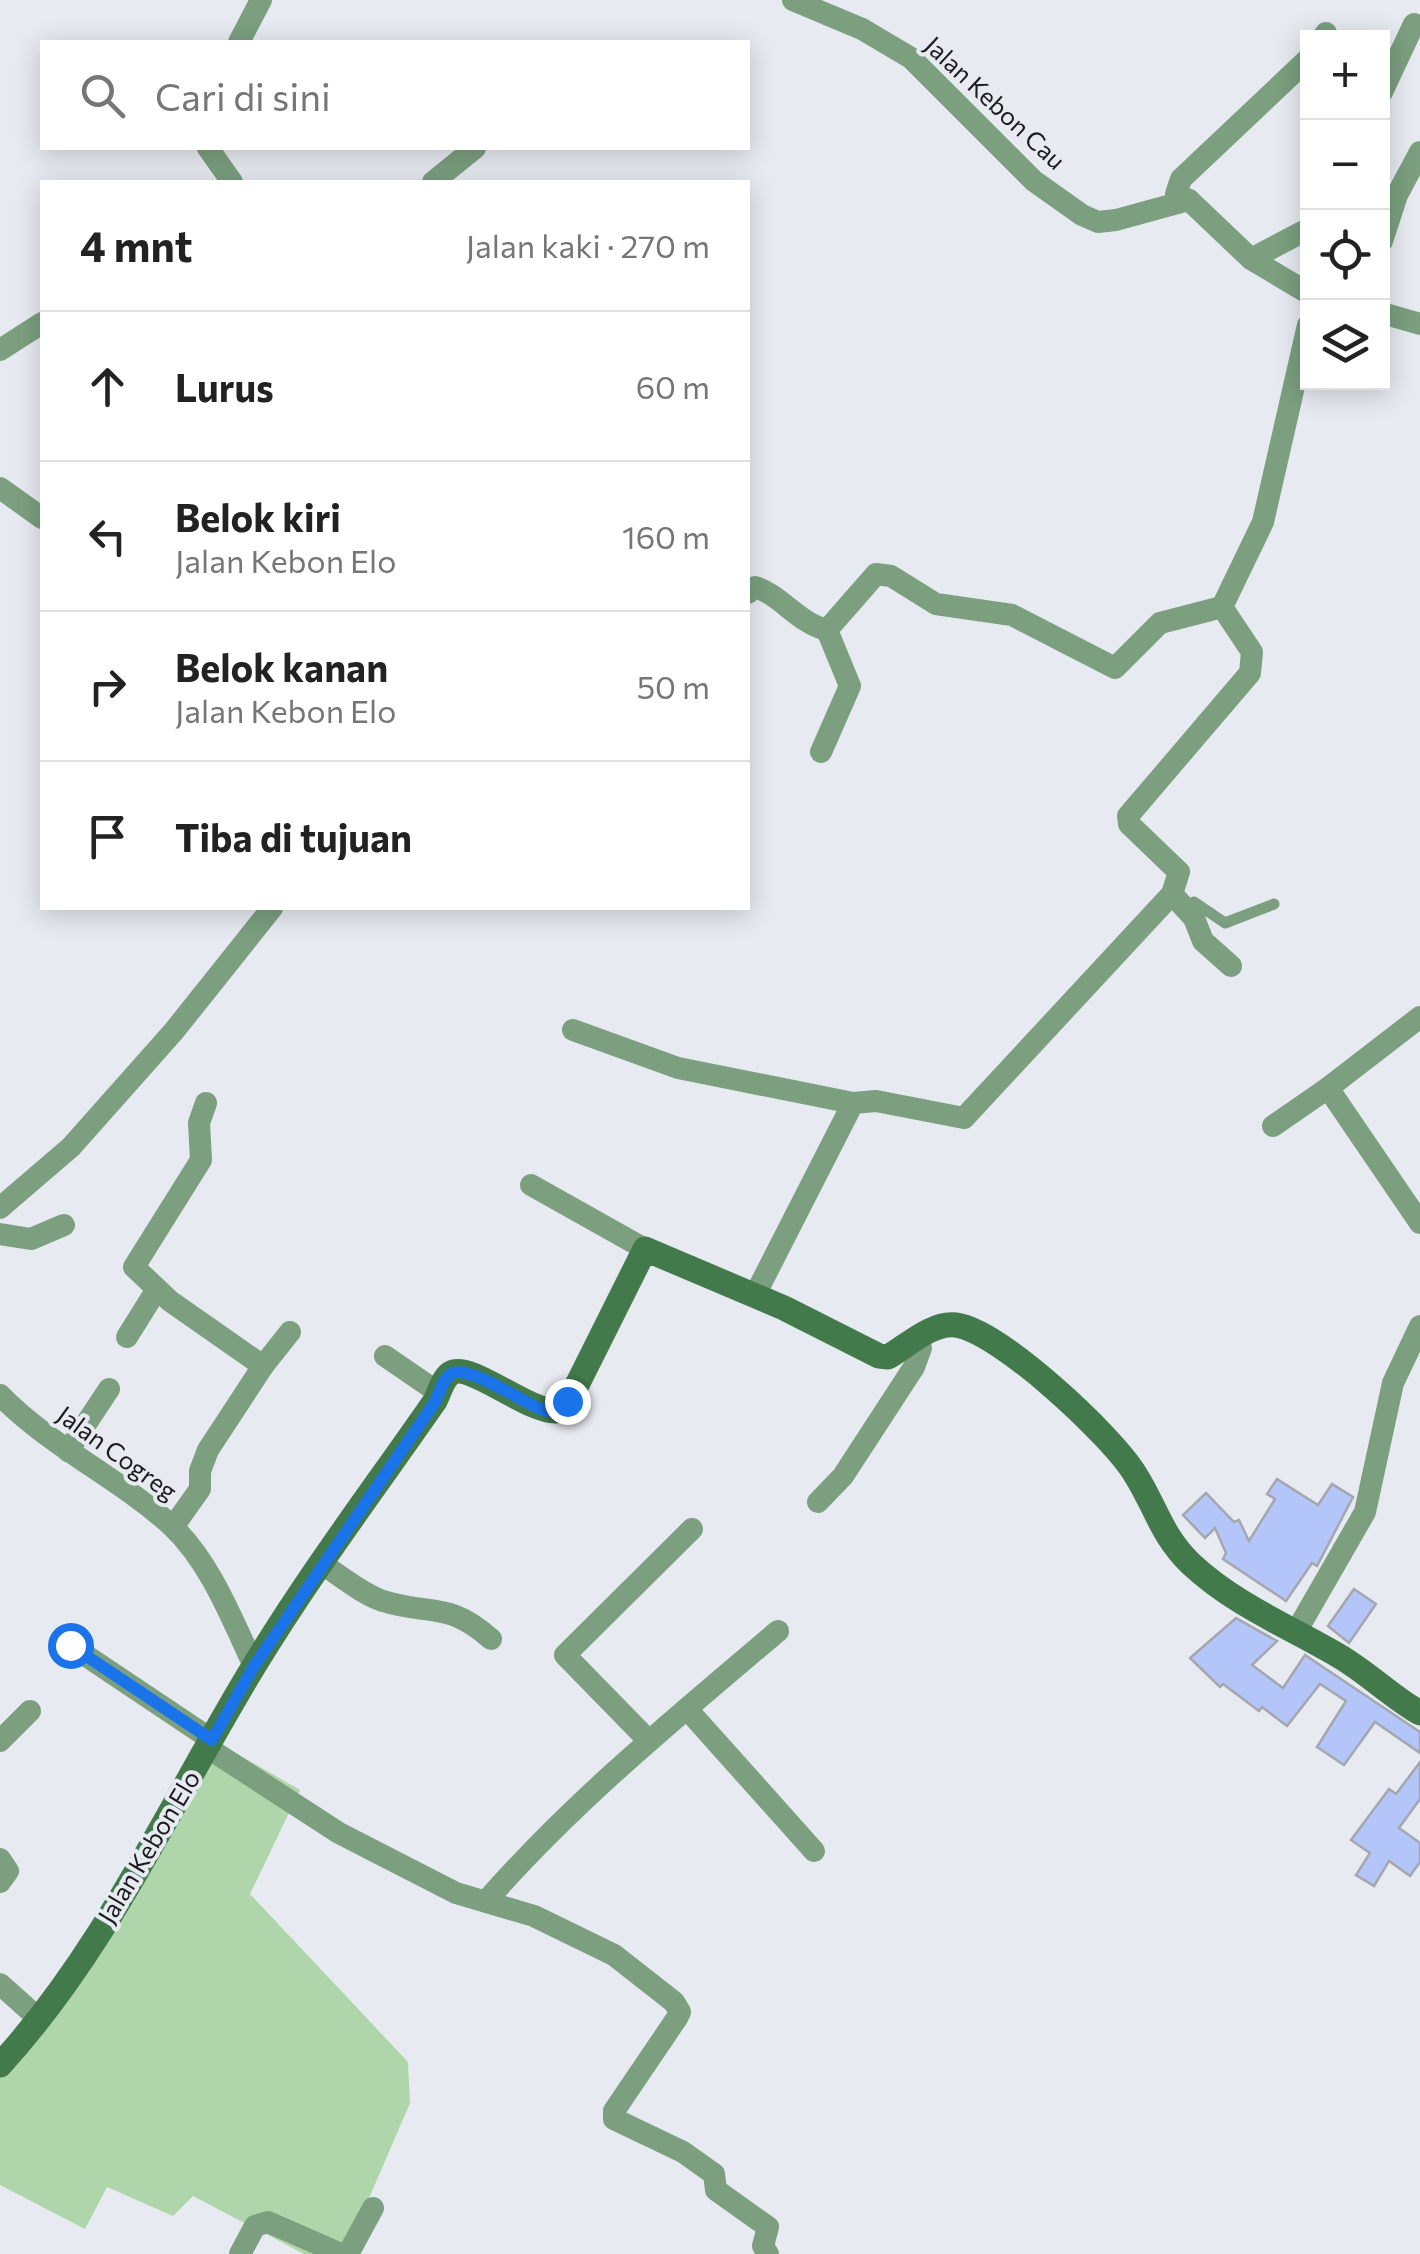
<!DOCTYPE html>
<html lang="id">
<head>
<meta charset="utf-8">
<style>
	body { margin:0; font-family:Commissioner,sans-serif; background:#f2f2f2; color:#222 }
	.controls { position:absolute; right:30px; top:30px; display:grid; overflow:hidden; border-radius:0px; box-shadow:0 5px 25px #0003 }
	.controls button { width:90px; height:90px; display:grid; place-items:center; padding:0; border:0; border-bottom:2px solid #e0e0e0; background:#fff; color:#222; font:50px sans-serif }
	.stop { position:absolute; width:30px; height:30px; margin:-22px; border:8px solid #1a73e8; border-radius:50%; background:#fff }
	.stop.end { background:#1a73e8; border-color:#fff; box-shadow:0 2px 10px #0008 }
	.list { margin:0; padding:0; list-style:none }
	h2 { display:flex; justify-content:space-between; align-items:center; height:130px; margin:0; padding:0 40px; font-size:42px }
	h2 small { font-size:32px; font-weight:400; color:#767676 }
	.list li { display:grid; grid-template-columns:65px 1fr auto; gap:30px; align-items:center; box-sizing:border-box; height:150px; padding:0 40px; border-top:2px solid #e0e0e0 }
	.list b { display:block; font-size:38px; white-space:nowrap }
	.list p { margin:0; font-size:32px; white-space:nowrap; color:#767676 }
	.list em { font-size:32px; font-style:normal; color:#767676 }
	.icon { flex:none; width:55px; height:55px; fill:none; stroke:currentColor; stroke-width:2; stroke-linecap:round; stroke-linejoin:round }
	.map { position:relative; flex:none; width:1420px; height:2254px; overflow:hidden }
	.search { position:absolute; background:#fff; box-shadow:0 5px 25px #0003; left:40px; top:40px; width:710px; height:110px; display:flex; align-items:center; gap:25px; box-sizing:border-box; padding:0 35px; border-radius:0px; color:#767676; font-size:38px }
	.panel { position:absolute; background:#fff; box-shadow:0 5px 25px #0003; left:40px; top:180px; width:710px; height:730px; border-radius:0px }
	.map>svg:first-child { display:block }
</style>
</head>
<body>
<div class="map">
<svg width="1420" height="2254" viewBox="0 0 1420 2254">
	<rect width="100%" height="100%" fill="#e7eaf1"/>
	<!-- green -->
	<polygon fill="#afd6aa" points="215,1741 300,1790 250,1894 408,2062 410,2103 354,2233 330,2254 304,2254 193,2196 173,2216 107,2187 85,2229 0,2185 0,2065"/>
	<!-- building -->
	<g fill="#b4c5f9" stroke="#a4a7ae" stroke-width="2.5">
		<polygon points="1277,1479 1318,1505 1332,1484 1353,1497 1317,1566 1312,1563 1286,1601 1223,1559 1226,1553 1215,1528 1205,1538 1183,1515 1206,1493 1234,1522 1239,1520 1249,1541 1275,1499 1267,1494"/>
		<polygon points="1354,1589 1376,1604 1349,1643 1328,1626"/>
		<polygon points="1236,1618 1277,1641 1252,1665 1283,1688 1305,1655 1420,1732 1420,1753 1375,1722 1344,1765 1317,1747 1346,1701 1320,1684 1287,1726 1262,1707 1259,1711 1223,1684 1220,1687 1190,1658"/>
		<polygon points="1420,1762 1420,1799 1399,1828 1420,1843 1420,1862 1410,1876 1389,1861 1374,1886 1356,1875 1370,1853 1351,1840 1389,1789 1396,1794"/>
	</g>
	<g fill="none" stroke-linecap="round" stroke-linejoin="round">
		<!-- lane -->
		<polyline stroke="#7b9f7f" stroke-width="11" points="1194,902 1225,923 1274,904"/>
		<!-- street -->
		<g stroke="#7b9f7f" stroke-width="22">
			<polyline points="793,0 862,29 911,58 1034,181 1082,215 1098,222 1116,220 1189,200 1251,259 1308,293"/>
			<polyline points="1322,38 1326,33"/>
			<polyline points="239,42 261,0"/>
			<polyline points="1382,92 1414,24"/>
			<polyline points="208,148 232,182"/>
			<polyline points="433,182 475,148"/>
			<polyline points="1189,200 1176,194 1181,179 1308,59"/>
			<polyline points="1382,241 1397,195 1420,152"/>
			<polyline points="1251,259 1308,229"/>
			<polyline points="1382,313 1420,324"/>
			<polyline points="0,350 42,323"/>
			<polyline points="0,488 42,518"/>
			<path d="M 748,593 L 755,587 C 781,595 798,623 827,630 L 876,574 L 891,576 L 936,604 L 1012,615 L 1115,668 L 1160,623 L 1222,607 L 1263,522 L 1308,325"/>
			<polyline points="821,752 850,686 827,630"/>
			<polyline points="1172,894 1194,918 1203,941 1231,966"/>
			<polyline points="573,1030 678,1068 853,1103"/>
			<polyline points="1328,1088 1420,1017"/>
			<polyline points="1273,1126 1328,1088 1420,1223"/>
			<polyline points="531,1185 645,1249"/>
			<polyline points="0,1208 71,1147 174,1031 272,908"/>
			<polyline points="0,1234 31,1239 64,1225"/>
			<polyline points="755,1295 853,1103 876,1101 964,1118 1172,894 1179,872 1129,824 1128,816 1250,673 1252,652 1222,607"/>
			<polyline points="127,1337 157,1289"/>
			<polyline points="385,1356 439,1393"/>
			<polyline points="263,1366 290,1332"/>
			<path d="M 0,1395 C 51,1447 119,1478 172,1526 C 210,1562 232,1619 254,1666"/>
			<polyline points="68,1451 109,1389"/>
			<polyline points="818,1502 843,1476 914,1367 921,1348 917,1338"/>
			<polyline points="173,1527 200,1489 200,1471 208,1450 263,1366 170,1301 134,1267 201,1160 199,1123 206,1103"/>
			<path d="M 322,1564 C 341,1576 362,1594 383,1601 C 432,1616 448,1601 491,1639"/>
			<polyline points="1296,1632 1365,1512 1393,1383 1420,1326"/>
			<polyline points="70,1645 212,1740"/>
			<polyline points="687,1709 814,1851"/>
			<polyline points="0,1741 30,1711"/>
			<polyline points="649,1741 565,1655 692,1529"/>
			<polyline points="208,1748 339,1833 456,1893 534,1916 614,1955 674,2002 680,2012 677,2018 614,2111 614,2119 683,2152 714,2174 716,2190 768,2227 763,2246 768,2254"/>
			<polyline points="0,1859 8,1871 0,1882"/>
			<path d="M 488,1899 C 576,1799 677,1717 778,1631"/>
			<polyline points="0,1984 38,2018"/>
			<polyline points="240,2254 255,2226 268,2222 341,2254"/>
			<polyline points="348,2254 373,2208"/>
		</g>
		<!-- secondary -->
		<path stroke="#437a4c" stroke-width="25" d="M 0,2065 C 107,1948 172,1800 254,1666 C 309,1575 374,1489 435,1401 C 440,1392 442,1379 451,1373 C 470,1362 528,1412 556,1411 L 574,1391 L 645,1249 L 784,1308 L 879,1356 L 888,1357 C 907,1346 932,1322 956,1325 C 1000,1331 1112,1436 1135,1474 C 1156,1507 1161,1535 1191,1564 C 1235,1605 1288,1626 1339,1656 C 1368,1673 1392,1697 1420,1713"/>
	</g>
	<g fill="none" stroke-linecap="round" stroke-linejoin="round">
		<!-- route -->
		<path stroke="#1a73e8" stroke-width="12" d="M 70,1645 L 212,1740 L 254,1666 L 435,1402 C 440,1392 442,1380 451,1374 C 468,1363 525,1405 546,1411 L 556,1411 L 567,1401"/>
	</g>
	<g text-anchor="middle" stroke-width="8" stroke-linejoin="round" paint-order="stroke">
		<!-- street labels -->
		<g font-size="25" fill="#1a1b1d" stroke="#e7eaf1">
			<text transform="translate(995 103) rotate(43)" y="9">Jalan Kebon Cau</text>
			<text transform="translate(117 1453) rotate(36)" y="9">Jalan Cogreg</text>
			<text transform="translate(149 1847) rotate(-59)" y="9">Jalan Kebon Elo</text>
		</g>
	</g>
</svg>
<div class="controls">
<button>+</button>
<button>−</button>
<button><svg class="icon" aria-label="locate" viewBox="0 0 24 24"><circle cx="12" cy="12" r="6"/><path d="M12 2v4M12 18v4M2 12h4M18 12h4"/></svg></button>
<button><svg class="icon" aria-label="layers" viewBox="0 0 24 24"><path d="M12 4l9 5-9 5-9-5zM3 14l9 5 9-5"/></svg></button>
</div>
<div class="stop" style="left:70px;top:1645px"></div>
<div class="stop end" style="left:567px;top:1401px"></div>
<div class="search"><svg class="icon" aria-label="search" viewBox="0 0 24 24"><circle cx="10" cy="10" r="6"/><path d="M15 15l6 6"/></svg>Cari di sini</div>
<section class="panel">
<h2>4 mnt<small>Jalan kaki · 270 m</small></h2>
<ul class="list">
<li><svg class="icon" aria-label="ahead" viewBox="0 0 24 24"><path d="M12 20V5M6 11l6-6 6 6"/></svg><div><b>Lurus</b></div><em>60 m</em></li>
<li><svg class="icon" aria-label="left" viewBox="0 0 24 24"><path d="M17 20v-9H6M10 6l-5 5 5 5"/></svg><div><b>Belok kiri</b><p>Jalan Kebon Elo</p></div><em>160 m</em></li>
<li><svg class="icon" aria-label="right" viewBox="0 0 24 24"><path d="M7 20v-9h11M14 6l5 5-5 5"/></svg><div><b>Belok kanan</b><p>Jalan Kebon Elo</p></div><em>50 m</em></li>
<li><svg class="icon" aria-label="arrive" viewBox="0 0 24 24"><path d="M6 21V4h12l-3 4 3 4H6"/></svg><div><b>Tiba di tujuan</b></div></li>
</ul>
</section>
</div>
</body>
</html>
